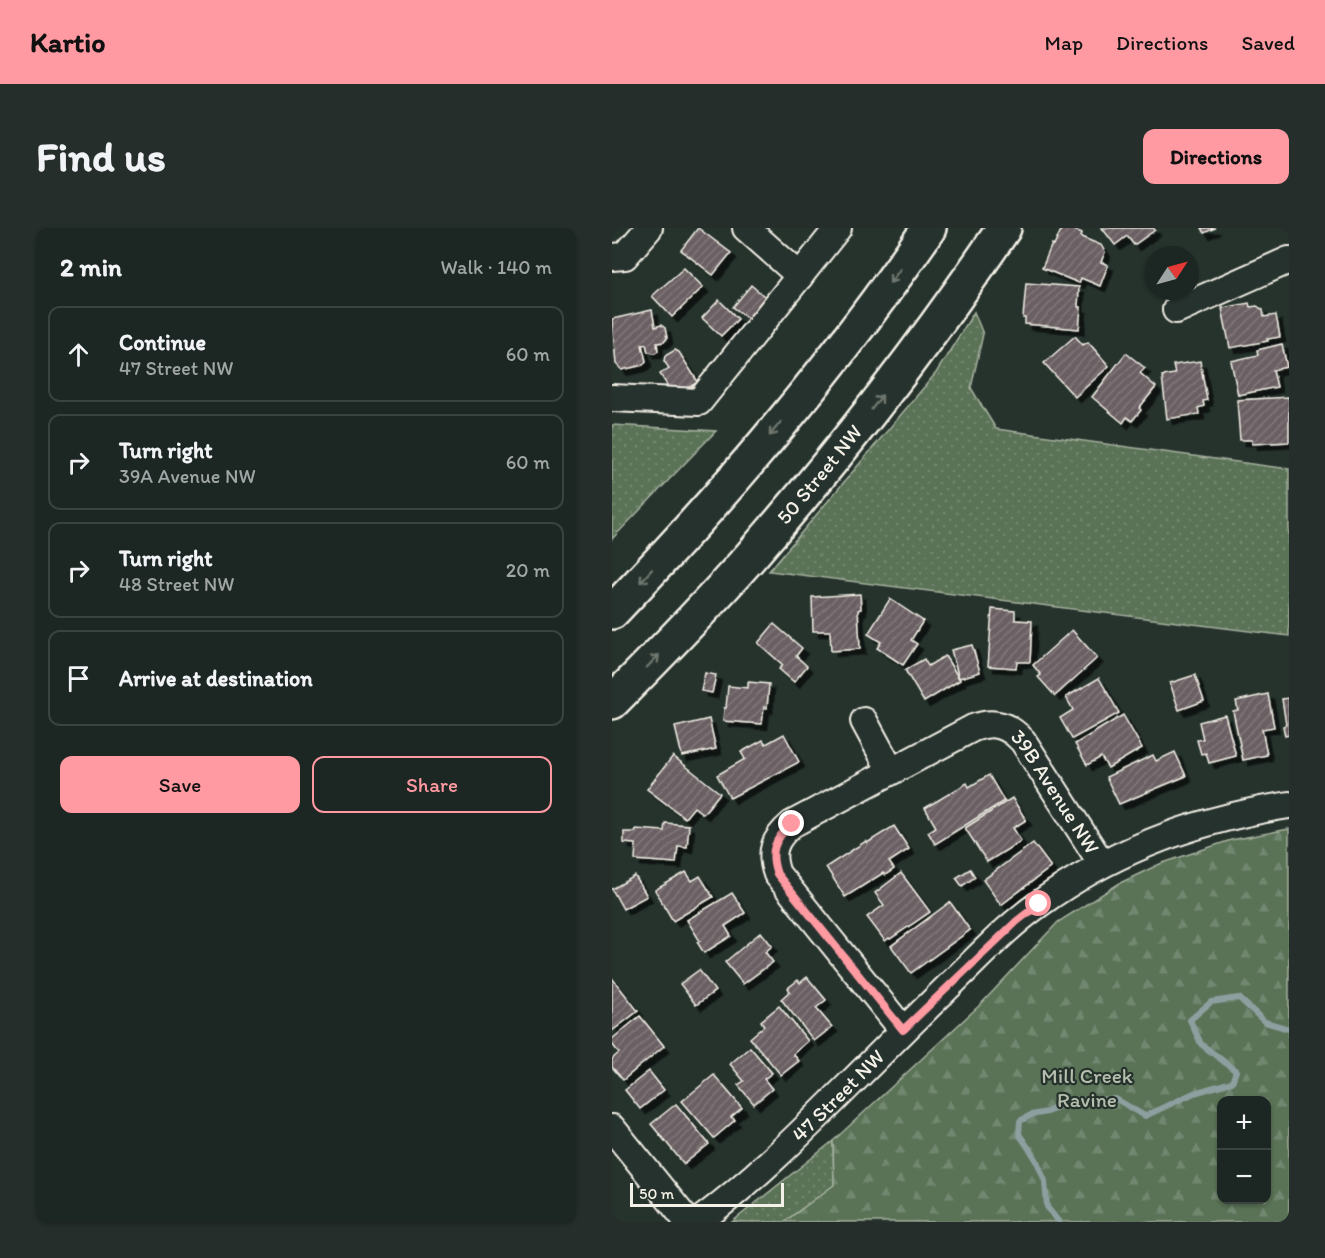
<!DOCTYPE html>
<html lang="en">
<head>
<meta charset="utf-8">
<style>
	body { margin:0; font-family:Itim,sans-serif; background:#252e2a; color:#f1f3f6 }
	.controls { position:absolute; right:18px; bottom:18px; display:grid; overflow:hidden; border-radius:12px; box-shadow:0 2px 4px #0004 }
	.controls button { width:54px; height:54px; display:grid; place-items:center; padding:0; border:0; border-bottom:2px solid #3a4340; background:#1c2622; color:#f1f3f6; font:30px sans-serif }
	.compass { position:absolute; left:533px; top:18px; width:54px; height:54px; border-radius:50%; background:#1c2622; box-shadow:0 2px 4px #0004; rotate:54deg }
	.scale { position:absolute; left:18px; bottom:15px; width:154px; box-sizing:border-box; padding-left:6px; border:3px solid #f4f1e8; border-top:0; font-size:16px; line-height:21px; white-space:nowrap; color:#f4f1e8; -webkit-text-stroke:4px #26332d; paint-order:stroke }
	.stop { position:absolute; width:18px; height:18px; margin:-14px; border:4px solid #ff9aa2; border-radius:50%; background:#fff }
	.stop.end { background:#ff9aa2; border-color:#fff; box-shadow:0 2px 6px #0008 }
	.list { margin:0; padding:0; list-style:none }
	h2 { display:flex; justify-content:space-between; align-items:center; height:78px; margin:0; padding:0 24px; font-size:26px }
	h2 small { font-size:20px; font-weight:400; color:#a0a5a5 }
	.list li { display:grid; grid-template-columns:39px 1fr auto; gap:18px; align-items:center; box-sizing:border-box; height:96px; margin:0 12px 12px; padding:0 12px; border:2px solid #3a4340; border-radius:12px }
	.list b { display:block; font-size:22px; white-space:nowrap }
	.list p { margin:0; font-size:20px; white-space:nowrap; color:#a0a5a5 }
	.list em { font-size:20px; font-style:normal; color:#a0a5a5 }
	.actions { display:flex; gap:12px; padding:18px 24px }
	.actions a { flex:1; padding:14px 0; border:2px solid #ff9aa2; border-radius:12px; text-align:center; font-size:21px; color:#ff9aa2 }
	.actions .main { background:#ff9aa2; color:#111 }
	.icon { flex:none; width:33px; height:33px; fill:none; stroke:currentColor; stroke-width:2; stroke-linecap:round; stroke-linejoin:round }
	.map { position:relative; flex:none; width:677px; height:994px; overflow:hidden; border-radius:12px }
	header { display:flex; align-items:center; gap:36px; box-sizing:border-box; height:84px; padding:0 30px; background:#ff9aa2; color:#111 }
	header strong { font-size:28px }
	nav { display:flex; gap:33px; margin-inline-start:auto; font-size:21px }
	.intro { display:flex; align-items:center; justify-content:space-between; box-sizing:border-box; height:144px; padding:0 36px }
	h1 { margin:0; font-size:42px }
	.button { padding:15px 27px; border-radius:12px; background:#ff9aa2; color:#111; font-size:21px; font-weight:700 }
	main { display:flex; gap:36px; padding:0 36px }
	aside { flex:1; background:#1c2622; border-radius:12px; box-shadow:0 2px 4px #0004 }
	.map>svg:first-child { display:block }
</style>
</head>
<body>
<header>
<strong>Kartio</strong>
<nav><a>Map</a><a>Directions</a><a>Saved</a></nav>
</header>
<div class="intro"><h1>Find us</h1><a class="button">Directions</a></div>
<main>
<aside>
<h2>2 min<small>Walk · 140 m</small></h2>
<ul class="list">
<li><svg class="icon" aria-label="ahead" viewBox="0 0 24 24"><path d="M12 20V5M6 11l6-6 6 6"/></svg><div><b>Continue</b><p>47 Street NW</p></div><em>60 m</em></li>
<li><svg class="icon" aria-label="right" viewBox="0 0 24 24"><path d="M7 20v-9h11M14 6l5 5-5 5"/></svg><div><b>Turn right</b><p>39A Avenue NW</p></div><em>60 m</em></li>
<li><svg class="icon" aria-label="right" viewBox="0 0 24 24"><path d="M7 20v-9h11M14 6l5 5-5 5"/></svg><div><b>Turn right</b><p>48 Street NW</p></div><em>20 m</em></li>
<li><svg class="icon" aria-label="arrive" viewBox="0 0 24 24"><path d="M6 21V4h12l-3 4 3 4H6"/></svg><div><b>Arrive at destination</b></div></li>
</ul>
<div class="actions"><a class="main">Save</a><a>Share</a></div>
</aside>
<div class="map">
<svg width="677" height="994" viewBox="0 0 677 994">
	<defs>
		<pattern id="grass-dots" width="8" height="8" patternUnits="userSpaceOnUse" patternTransform="scale(1.5)"><rect width="8" height="8" fill="#5a7257"/><path d="M2 2h.1M6 6h.1" fill="none" stroke="#72876f" stroke-width="1.8" stroke-linecap="round"/></pattern>
		<pattern id="forest-firs" width="22" height="20" patternUnits="userSpaceOnUse" patternTransform="scale(1.5)"><rect width="22" height="20" fill="#5a7257"/><path d="M5 1l3.5 6h-7zM16 11l3.5 6h-7z" fill="#72876f"/></pattern>
		<pattern id="building-hatch" width="6" height="6" patternUnits="userSpaceOnUse" patternTransform="scale(1.5)"><rect width="6" height="6" fill="#6b6063"/><path d="M-1 1l2-2M0 6l6-6M5 7l2-2" fill="none" stroke="#817779"/></pattern>
		<filter id="shadow"><feDropShadow dx="5.5" dy="5.5" stdDeviation="0" flood-color="#0009"/></filter>
	</defs>
	<rect width="100%" height="100%" fill="#26332d"/>
	<filter id="ink" filterUnits="userSpaceOnUse"><feTurbulence type="fractalNoise" baseFrequency=".0167" numOctaves="2"/><feDisplacementMap in="SourceGraphic" scale="12" xChannelSelector="R" yChannelSelector="G"/><feConvolveMatrix kernelMatrix="1 2 1 2 8 2 1 2 1" color-interpolation-filters="sRGB"/></filter>
	<g filter="url(#ink)">
		<!-- grass -->
		<g fill="url(#grass-dots)" stroke="#a7b2a0" stroke-width="1.5">
			<polygon points="362,84 371,106 359,160 384,201 677,241 677,408 157,343 324,145"/>
			<polygon points="0,197 104,203 0,311"/>
			<polygon points="221,913 222,957 172,994 120,994"/>
		</g>
		<!-- forest -->
		<path fill="url(#forest-firs)" stroke="#a7b2a0" stroke-width="1.5" fill-rule="evenodd" d="M 677,601 L 677,994 L 172,994 L 222,957 L 221,913 L 369,776 L 446,694 L 508,655 L 548,636 L 619,612 ZM 610,872 L 654,872 L 654,972 L 610,972 Z"/>
		<g fill="none" stroke-linecap="round" stroke-linejoin="round">
			<!-- stream -->
			<polyline stroke="#8e9fa0" stroke-width="6" points="447,994 435,979 433,953 424,931 407,906 408,893 419,887 435,884 456,873 504,871 533,888 582,865 620,854 624,843 589,816 578,792 599,774 627,770 653,794 677,801"/>
		</g>
		<!-- building -->
		<g fill="url(#building-hatch)" stroke="#f4f1e8" stroke-width="1.5" filter="url(#shadow)">
			<polygon points="86,0 119,25 101,47 69,22"/>
			<polygon points="450,0 458,0 470,5 469,9 489,17 493,24 489,34 496,37 488,58 469,50 467,55 430,40 440,16 442,18"/>
			<polygon points="490,0 541,0 543,2 522,17 515,8 503,17"/>
			<polygon points="589,0 603,0 592,5"/>
			<polygon points="72,40 91,59 60,89 40,68"/>
			<polygon points="414,55 467,59 466,79 469,79 467,101 413,96 413,90 411,90"/>
			<polygon points="139,57 158,73 141,94 121,79"/>
			<polygon points="107,72 126,91 109,108 90,90"/>
			<polygon points="637,75 638,79 645,78 651,82 652,89 664,87 668,109 655,111 656,113 618,120 610,80"/>
			<polygon points="40,82 43,99 49,97 53,100 55,110 52,114 45,115 46,123 43,125 36,124 34,116 30,117 34,133 31,137 10,142 4,136 0,91"/>
			<polygon points="463,108 471,117 476,114 497,138 463,169 432,135"/>
			<polygon points="670,116 675,139 661,142 665,159 626,167 619,133 646,127 645,122"/>
			<polygon points="63,122 67,124 86,154 62,168 48,146 57,140 52,133 53,128"/>
			<polygon points="514,125 533,140 528,145 544,159 527,180 529,182 520,193 515,189 511,195 480,169"/>
			<polygon points="588,133 595,172 591,173 592,178 586,180 587,186 555,191 550,148 563,146 561,137"/>
			<polygon points="677,169 677,214 640,216 640,212 628,212 625,172"/>
			<polygon points="248,366 249,381 246,382 248,421 219,423 218,403 201,403 200,369"/>
			<polygon points="278,371 311,393 299,412 305,416 291,437 265,420 269,414 256,406"/>
			<polygon points="380,381 403,383 403,392 420,393 418,434 405,434 404,440 376,438"/>
			<polygon points="162,396 190,420 184,428 195,438 182,454 167,441 171,437 146,415"/>
			<polygon points="460,402 485,430 443,468 426,449 429,447 421,437"/>
			<polygon points="360,417 368,444 347,450 339,422"/>
			<polygon points="333,428 348,452 312,474 293,442 312,431 316,438"/>
			<polygon points="93,445 104,447 100,465 89,463"/>
			<polygon points="583,447 592,473 567,482 558,455"/>
			<polygon points="487,450 507,485 460,511 448,490 461,482 454,469"/>
			<polygon points="136,454 157,456 155,480 152,479 150,496 111,493 112,480 114,480 116,458 136,460"/>
			<polygon points="656,466 662,499 650,501 655,527 631,532 621,483 626,482 624,473"/>
			<polygon points="677,470 677,507 673,508 671,498 674,497 670,471"/>
			<polygon points="511,487 530,520 496,540 489,529 475,537 463,516"/>
			<polygon points="613,487 624,528 597,535 594,525 589,526 585,512 591,511 587,494"/>
			<polygon points="97,491 104,521 70,528 63,499"/>
			<polygon points="172,506 187,534 118,570 105,547 133,531 129,524 151,512 154,516"/>
			<polygon points="563,524 574,548 507,576 494,549 541,527 544,533"/>
			<polygon points="61,528 108,565 91,586 82,579 73,590 35,561"/>
			<polygon points="377,547 392,573 323,616 316,604 324,599 313,580 355,555 357,559"/>
			<polygon points="400,570 414,592 401,600 409,613 375,634 353,600"/>
			<polygon points="53,595 77,597 75,619 66,618 64,635 23,632 24,616 12,615 12,604 23,604 24,601 52,603"/>
			<polygon points="282,598 297,621 277,634 282,641 273,647 271,645 233,669 214,639 254,613 255,615"/>
			<polygon points="421,615 439,639 389,677 371,652"/>
			<polygon points="358,641 363,649 350,658 344,650"/>
			<polygon points="74,644 80,653 88,648 101,669 61,693 43,662"/>
			<polygon points="289,645 318,684 278,711 277,710 273,713 255,689 272,677 263,665"/>
			<polygon points="23,648 35,668 11,681 0,661"/>
			<polygon points="120,665 133,685 113,698 119,708 92,725 85,714 88,713 75,692"/>
			<polygon points="338,674 358,702 299,745 279,718"/>
			<polygon points="149,704 160,718 153,724 161,734 131,756 113,734"/>
			<polygon points="87,742 103,763 84,777 68,756"/>
			<polygon points="195,749 214,772 204,780 220,799 202,813 169,771 178,763 176,760 186,752 188,755"/>
			<polygon points="0,750 26,783 0,803"/>
			<polygon points="167,778 196,813 181,826 187,833 169,847 138,810 152,798 149,793"/>
			<polygon points="28,788 52,818 11,852 0,839 0,831 7,825 0,816 0,811"/>
			<polygon points="138,819 160,845 152,851 160,861 142,876 126,857 132,853 118,836"/>
			<polygon points="37,843 52,862 28,881 13,862"/>
			<polygon points="102,847 130,880 119,889 123,892 102,910 70,873"/>
			<polygon points="64,876 97,916 72,936 39,896"/>
		</g>
		<g fill="none" stroke-linecap="round" stroke-linejoin="round">
			<defs>
				<g id="minor">
					<polyline points="134,0 188,48"/>
					<polyline points="0,29 13,28 37,0"/>
					<polyline points="564,82 677,32"/>
					<polyline points="0,170 87,174 226,0"/>
					<polyline points="252,493 279,543"/>
					<path id="s1" d="M 291,802 L 165,646 C 157,624 162,611 180,596 L 361,500 C 382,492 396,497 411,513 L 490,636"/>
					<polyline points="0,900 76,994"/>
					<path id="s2" d="M 86,994 C 140,954 186,908 234,860 C 270,824 306,788 343,752 C 370,726 396,698 427,676 C 501,622 587,591 677,577"/>
				</g>
				<g id="major">
					<path d="M 0,384 C 114,265 224,137 317,0"/>
					<path id="s3" d="M 0,474 C 47,427 94,379 138,329 C 229,225 315,114 392,0"/>
				</g>
			</defs>
			<!-- minor casing -->
			<use href="#minor" stroke="#f4f1e8" stroke-width="30"/>
			<!-- major casing -->
			<use href="#major" stroke="#f4f1e8" stroke-width="38"/>
			<!-- minor -->
			<use href="#minor" stroke="#26332d" stroke-width="26"/>
			<!-- major -->
			<use href="#major" stroke="#26332d" stroke-width="33"/>
		</g>
		<!-- one-way arrows -->
		<defs><path id="oneway-shaft" d="M-6 0H5M1.5-3L5.5 0L1.5 3" fill="none" stroke-width="1.6" stroke-linecap="round" stroke-linejoin="round" transform="scale(1.5)"/></defs>
		<g stroke="#6e766e">
			<use href="#oneway-shaft" transform="translate(283 48) rotate(127)"/>
			<use href="#oneway-shaft" transform="translate(265 174) rotate(-53)"/>
			<use href="#oneway-shaft" transform="translate(163 201) rotate(129)"/>
			<use href="#oneway-shaft" transform="translate(34 348) rotate(132)"/>
			<use href="#oneway-shaft" transform="translate(41 433) rotate(-46)"/>
		</g>
	</g>
	<g fill="none" stroke-linecap="round" stroke-linejoin="round" filter="url(#ink)">
		<!-- route -->
		<path stroke="#ff9aa2" stroke-width="8" d="M 180,596 C 162,611 157,624 165,646 L 291,802 L 405,693 L 427,676"/>
	</g>
	<g text-anchor="middle" stroke-width="4.5" stroke-linejoin="round" paint-order="stroke">
		<!-- street labels -->
		<g font-size="21" fill="#f4f1e8" stroke="#26332d">
			<text dy="7" stroke="none"><textPath href="#s3" startOffset="308">50 Street NW</textPath></text>
			<text dy="7" stroke="none"><textPath href="#s1" startOffset="578">39B Avenue NW</textPath></text>
			<text dy="7" stroke="none"><textPath href="#s2" startOffset="189">47 Street NW</textPath></text>
		</g>
		<!-- park labels -->
		<g font-size="21" fill="#b6beae" stroke="#26332d">
			<text x="475" y="855">Mill Creek<tspan x="475" dy="24">Ravine</tspan></text>
		</g>
	</g>
</svg>
<div class="controls">
<button>+</button>
<button>−</button>
</div>
<svg class="compass" viewBox="-18 -18 36 36"><path d="M0-13l5 13h-10z" fill="#e53935"/><path d="M0 13l5-13h-10z" fill="#a0a5a5"/></svg>
<div class="scale">50 m</div>
<div class="stop" style="left:427px;top:676px"></div>
<div class="stop end" style="left:180px;top:596px"></div>
</div>
</main>
</body>
</html>
